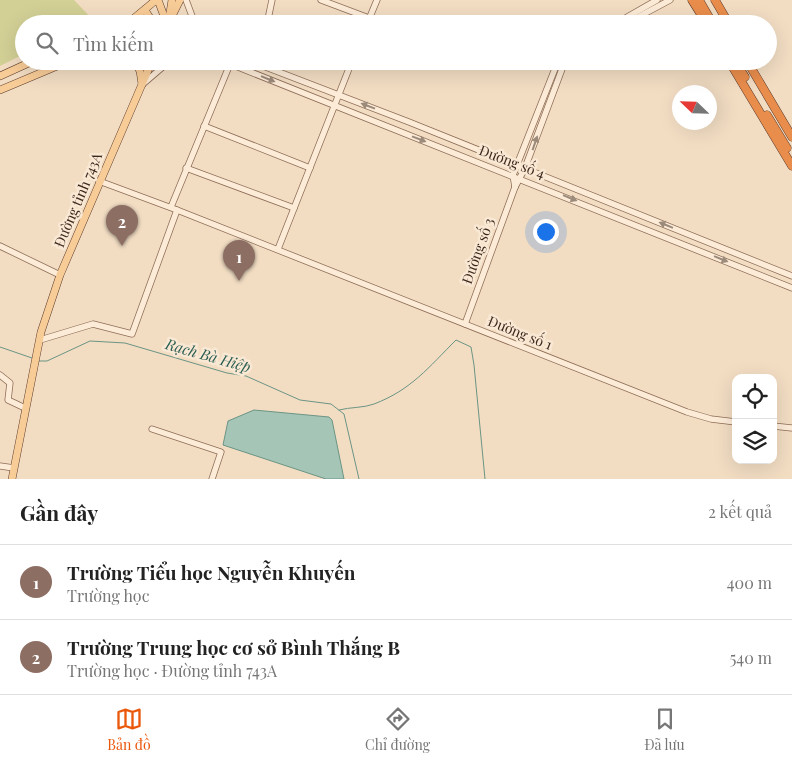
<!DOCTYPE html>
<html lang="vi">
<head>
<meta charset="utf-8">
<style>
	body { margin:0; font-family:"Playfair Display",serif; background:#f2f2f2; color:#222 }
	.controls { position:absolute; right:15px; bottom:15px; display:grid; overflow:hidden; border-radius:10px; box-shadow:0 5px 20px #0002 }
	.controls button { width:45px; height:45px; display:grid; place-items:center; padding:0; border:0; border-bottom:1px solid #e0e0e0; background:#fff; color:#222; font:25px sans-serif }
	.compass { position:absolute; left:672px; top:85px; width:45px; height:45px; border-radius:50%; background:#fff; box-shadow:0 5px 20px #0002; rotate:293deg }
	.you { position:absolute; left:545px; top:231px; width:18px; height:18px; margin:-12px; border:4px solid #fff; border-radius:50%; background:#1a73e8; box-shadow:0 0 0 8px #1a73e833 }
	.badge { display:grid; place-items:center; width:32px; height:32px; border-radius:50%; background:#ea580c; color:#fff; font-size:16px; font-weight:700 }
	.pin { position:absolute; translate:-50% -41px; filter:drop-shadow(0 1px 2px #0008) }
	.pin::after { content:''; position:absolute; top:26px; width:18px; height:15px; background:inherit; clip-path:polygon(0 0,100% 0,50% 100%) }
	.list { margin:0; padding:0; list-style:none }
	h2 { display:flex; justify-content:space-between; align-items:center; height:65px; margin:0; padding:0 20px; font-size:21px }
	h2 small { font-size:16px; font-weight:400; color:#767676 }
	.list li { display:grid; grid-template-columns:32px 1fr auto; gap:15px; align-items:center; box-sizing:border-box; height:75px; padding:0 20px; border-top:1px solid #e0e0e0 }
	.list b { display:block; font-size:19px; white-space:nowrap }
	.list p { margin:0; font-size:16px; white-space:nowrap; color:#767676 }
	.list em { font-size:16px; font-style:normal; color:#767676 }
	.icon { flex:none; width:28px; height:28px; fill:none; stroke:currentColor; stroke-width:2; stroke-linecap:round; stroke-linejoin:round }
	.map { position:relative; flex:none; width:792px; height:479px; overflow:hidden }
	.search { position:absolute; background:#fff; box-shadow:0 5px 20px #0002; left:15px; right:15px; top:15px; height:55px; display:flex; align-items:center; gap:12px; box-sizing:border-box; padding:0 18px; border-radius:28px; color:#767676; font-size:19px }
	.sheet { height:215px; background:#fff }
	nav { display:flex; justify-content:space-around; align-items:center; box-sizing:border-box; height:70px; border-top:1px solid #e0e0e0; background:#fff; font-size:14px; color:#767676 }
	nav a { display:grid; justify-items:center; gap:2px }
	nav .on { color:#ea580c }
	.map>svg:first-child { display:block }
</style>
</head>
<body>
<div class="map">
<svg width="792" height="479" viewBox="0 0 792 479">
	<rect width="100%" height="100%" fill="#f2ddc3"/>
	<!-- green -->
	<polygon fill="#d2d095" points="0,0 74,0 97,24 24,24 24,54 0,66"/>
	<!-- water -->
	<polygon fill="#a5c5b7" stroke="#6b9484" points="254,410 329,417 332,420 344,479 326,479 223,445 228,421"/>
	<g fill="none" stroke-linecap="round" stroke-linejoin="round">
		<!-- stream -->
		<g stroke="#6b9484" stroke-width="1">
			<polyline points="0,347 32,358"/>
			<polyline points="38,361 47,361 90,341 125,343 227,373 246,376 300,400 331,404 344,414 359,479"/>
			<path d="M 339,410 C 350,407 364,408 374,404 C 411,390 429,367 456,340 L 471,347 L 474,365 L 485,479"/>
		</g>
		<defs>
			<g id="minor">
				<polyline points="186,0 195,24"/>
				<polyline points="321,0 369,18"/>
				<polyline points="267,24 272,0"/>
				<polyline points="367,24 377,0"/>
				<polyline points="615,24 657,0"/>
				<polyline points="625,24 670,0"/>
				<polyline points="223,61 792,288"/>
				<polyline points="247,70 250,61 409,122 792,276"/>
				<polyline points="144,83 165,65 174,61"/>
				<polyline points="204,126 310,168"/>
				<polyline points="186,168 294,208"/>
				<polyline points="99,181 177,210 687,412 711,419 736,422"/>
				<polyline points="515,187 513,175 558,61"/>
				<polyline points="171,207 230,64"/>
				<polyline points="0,246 60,275"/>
				<polyline points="278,249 352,61"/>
				<polyline points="465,324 515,187 525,168 565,61"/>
				<polyline points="40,340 93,324 132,334 177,210"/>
				<polyline points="0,375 10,383 8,400 25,408"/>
				<polyline points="773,426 792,428"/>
				<polyline points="152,429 221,452 212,479"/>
				<polyline points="0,466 14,468"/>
			</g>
			<g id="major">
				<polyline points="158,0 167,24"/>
				<polyline points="145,10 150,18 165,24"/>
				<polyline points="169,19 172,0"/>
				<polyline points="127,24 156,0"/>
				<polyline points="168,24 180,0"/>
				<polyline points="134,61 140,71 142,84"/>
				<polyline points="0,76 33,61"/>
				<polyline points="0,90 69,61"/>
				<polyline points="12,479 41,332 60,275 152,61"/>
			</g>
			<g id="highway">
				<polyline points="692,0 707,24"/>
				<polyline points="699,0 713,24"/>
				<polyline points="715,0 729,24"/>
				<polyline points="729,61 792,166"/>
				<polyline points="735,61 745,77"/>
				<polyline points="747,61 792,137"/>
				<polyline points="767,115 787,148"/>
			</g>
		</defs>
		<!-- minor casing -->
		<use href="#minor" stroke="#8e6d57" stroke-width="7"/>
		<!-- major casing -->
		<use href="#major" stroke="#5c3b2c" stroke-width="8"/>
		<!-- highway casing -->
		<use href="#highway" stroke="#5c3b2c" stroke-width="9"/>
		<!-- minor -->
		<use href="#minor" stroke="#fcebd7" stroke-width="5.5"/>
		<!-- major -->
		<use href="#major" stroke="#f8cc97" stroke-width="7"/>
		<!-- highway -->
		<use href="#highway" stroke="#e98d4c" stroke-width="8"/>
	</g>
	<!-- one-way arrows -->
	<defs><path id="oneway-solid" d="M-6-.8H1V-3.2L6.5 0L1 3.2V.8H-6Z" transform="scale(1.25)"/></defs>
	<g fill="#9c8a7a">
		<use href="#oneway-solid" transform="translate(268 79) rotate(22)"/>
		<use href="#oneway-solid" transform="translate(368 106) rotate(-159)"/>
		<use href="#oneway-solid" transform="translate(419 139) rotate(21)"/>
		<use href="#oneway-solid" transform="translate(535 143) rotate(-71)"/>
		<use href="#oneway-solid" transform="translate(570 198) rotate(22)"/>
		<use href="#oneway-solid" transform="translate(666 225) rotate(-158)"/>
		<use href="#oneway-solid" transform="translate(721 259) rotate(22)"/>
	</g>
	<g text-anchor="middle" stroke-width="5" stroke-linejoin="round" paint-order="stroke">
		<!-- street labels -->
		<g font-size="14" fill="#3d281d" stroke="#f9e8d3">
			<text transform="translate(512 162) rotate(21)" y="5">Đường số 4</text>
			<text transform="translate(78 200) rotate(-67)" y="5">Đường tỉnh 743A</text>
			<text transform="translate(478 251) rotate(-70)" y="5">Đường số 3</text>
			<text transform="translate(520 333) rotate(22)" y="5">Đường số 1</text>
		</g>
		<!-- water labels -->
		<g font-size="15" font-style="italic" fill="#2b5e53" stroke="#f9e8d3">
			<text transform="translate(208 356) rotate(16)" y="5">Rạch Bà Hiệp</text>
		</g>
	</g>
</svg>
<div class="controls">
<button><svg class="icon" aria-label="locate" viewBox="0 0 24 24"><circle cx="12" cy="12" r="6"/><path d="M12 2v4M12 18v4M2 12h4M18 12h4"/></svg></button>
<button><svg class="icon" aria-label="layers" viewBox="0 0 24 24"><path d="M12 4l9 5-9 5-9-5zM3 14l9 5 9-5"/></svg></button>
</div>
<svg class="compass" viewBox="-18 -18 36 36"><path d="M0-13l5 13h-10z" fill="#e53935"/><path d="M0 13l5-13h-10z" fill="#767676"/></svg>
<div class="you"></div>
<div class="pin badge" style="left:239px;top:281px;background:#8d6e63">1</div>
<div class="pin badge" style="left:122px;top:246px;background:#8d6e63">2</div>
<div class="search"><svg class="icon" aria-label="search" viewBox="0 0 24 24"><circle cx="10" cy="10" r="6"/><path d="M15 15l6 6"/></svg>Tìm kiếm</div>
</div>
<section class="sheet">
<h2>Gần đây<small>2 kết quả</small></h2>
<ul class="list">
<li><span class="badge" style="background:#8d6e63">1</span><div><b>Trường Tiểu học Nguyễn Khuyến</b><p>Trường học</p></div><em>400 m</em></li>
<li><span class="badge" style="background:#8d6e63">2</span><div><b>Trường Trung học cơ sở Bình Thắng B</b><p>Trường học · Đường tỉnh 743A</p></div><em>540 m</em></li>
</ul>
</section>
<nav>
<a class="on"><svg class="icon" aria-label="map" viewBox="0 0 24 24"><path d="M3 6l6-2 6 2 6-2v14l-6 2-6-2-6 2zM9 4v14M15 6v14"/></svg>Bản đồ</a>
<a><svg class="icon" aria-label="directions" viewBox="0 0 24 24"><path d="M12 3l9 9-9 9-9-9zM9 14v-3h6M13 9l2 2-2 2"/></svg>Chỉ đường</a>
<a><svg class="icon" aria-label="saved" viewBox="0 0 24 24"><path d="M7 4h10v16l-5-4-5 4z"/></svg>Đã lưu</a>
</nav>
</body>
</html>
